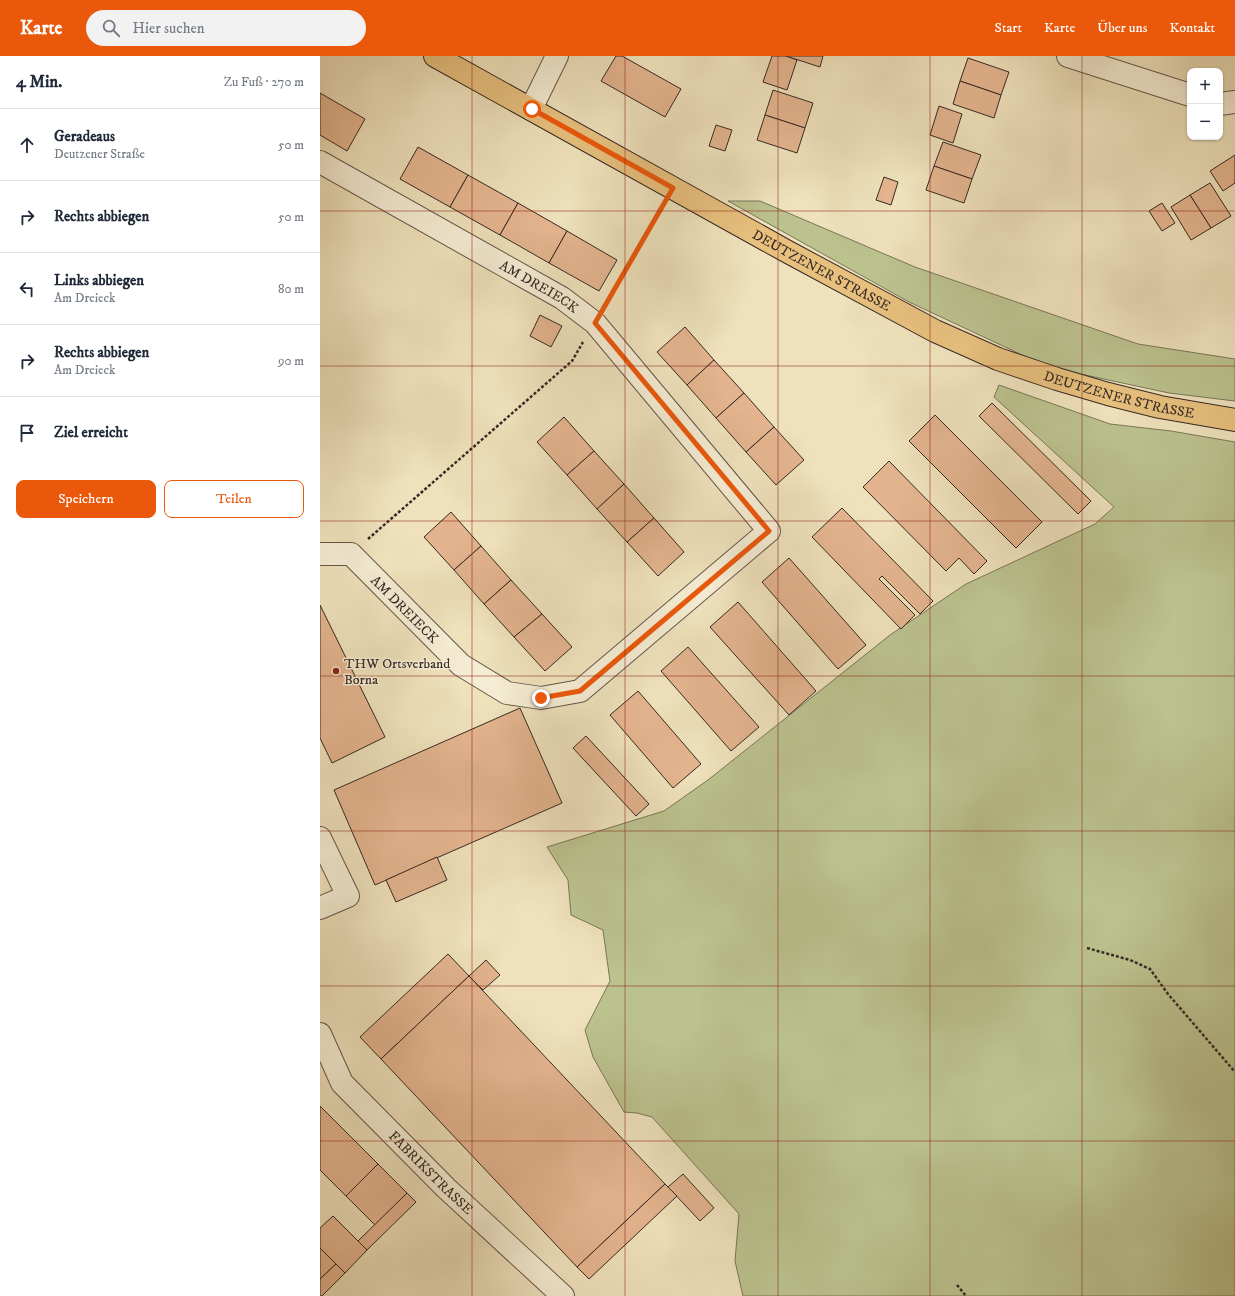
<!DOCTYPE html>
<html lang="de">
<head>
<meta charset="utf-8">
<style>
	body { margin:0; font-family:"IM FELL DW Pica",serif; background:#f2f2f3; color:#1f2937 }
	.controls { position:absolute; right:12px; top:12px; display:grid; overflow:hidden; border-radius:8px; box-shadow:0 1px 3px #0004 }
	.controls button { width:36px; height:36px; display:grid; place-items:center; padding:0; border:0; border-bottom:1px solid #e0e1e3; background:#fff; color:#1f2937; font:20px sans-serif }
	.stop { position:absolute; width:12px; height:12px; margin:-9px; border:3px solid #ea580c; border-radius:50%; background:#fff }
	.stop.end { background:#ea580c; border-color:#fff; box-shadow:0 1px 4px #0008 }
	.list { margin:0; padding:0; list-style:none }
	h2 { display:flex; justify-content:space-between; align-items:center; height:52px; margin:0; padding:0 16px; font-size:17px }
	h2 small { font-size:13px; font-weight:400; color:#747a83 }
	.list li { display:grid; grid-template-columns:26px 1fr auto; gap:12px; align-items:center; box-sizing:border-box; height:72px; padding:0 16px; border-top:1px solid #e0e1e3 }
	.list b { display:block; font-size:15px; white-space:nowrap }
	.list p { margin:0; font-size:13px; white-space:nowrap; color:#747a83 }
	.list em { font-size:13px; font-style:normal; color:#747a83 }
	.actions { display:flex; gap:8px; padding:12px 16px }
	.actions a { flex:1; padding:9px 0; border:1px solid #ea580c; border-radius:8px; text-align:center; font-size:14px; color:#ea580c }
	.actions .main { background:#ea580c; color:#fff }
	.icon { flex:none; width:22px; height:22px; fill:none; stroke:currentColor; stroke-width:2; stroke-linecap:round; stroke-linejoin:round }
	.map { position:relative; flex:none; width:915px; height:1240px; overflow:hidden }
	header { display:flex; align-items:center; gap:24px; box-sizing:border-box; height:56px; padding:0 20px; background:#ea580c; color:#fff }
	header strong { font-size:19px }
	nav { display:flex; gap:22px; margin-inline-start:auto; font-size:14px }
	.search { width:280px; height:36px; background:#f2f2f3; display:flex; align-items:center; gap:10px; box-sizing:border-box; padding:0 14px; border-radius:22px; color:#747a83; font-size:15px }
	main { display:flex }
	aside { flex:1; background:#fff }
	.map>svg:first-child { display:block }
</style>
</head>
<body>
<header>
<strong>Karte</strong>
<div class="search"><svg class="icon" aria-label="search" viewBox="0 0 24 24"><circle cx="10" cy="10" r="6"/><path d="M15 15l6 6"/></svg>Hier suchen</div>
<nav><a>Start</a><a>Karte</a><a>Über uns</a><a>Kontakt</a></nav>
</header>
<main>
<aside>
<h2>4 Min.<small>Zu Fuß · 270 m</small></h2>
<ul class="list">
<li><svg class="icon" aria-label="ahead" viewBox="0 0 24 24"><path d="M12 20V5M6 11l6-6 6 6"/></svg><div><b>Geradeaus</b><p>Deutzener Straße</p></div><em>50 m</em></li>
<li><svg class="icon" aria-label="right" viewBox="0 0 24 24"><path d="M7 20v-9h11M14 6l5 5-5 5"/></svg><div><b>Rechts abbiegen</b></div><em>50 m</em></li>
<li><svg class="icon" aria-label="left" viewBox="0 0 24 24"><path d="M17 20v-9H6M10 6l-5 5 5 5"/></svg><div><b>Links abbiegen</b><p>Am Dreieck</p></div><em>80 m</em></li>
<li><svg class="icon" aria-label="right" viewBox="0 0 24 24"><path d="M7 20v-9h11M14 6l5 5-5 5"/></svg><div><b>Rechts abbiegen</b><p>Am Dreieck</p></div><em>90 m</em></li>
<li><svg class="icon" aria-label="arrive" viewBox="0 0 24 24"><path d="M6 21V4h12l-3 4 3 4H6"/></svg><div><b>Ziel erreicht</b></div></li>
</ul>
<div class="actions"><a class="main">Speichern</a><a>Teilen</a></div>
</aside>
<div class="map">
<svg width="915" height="1240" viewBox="0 0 915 1240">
	<rect width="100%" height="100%" fill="#eee1bb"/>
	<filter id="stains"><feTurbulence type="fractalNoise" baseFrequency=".005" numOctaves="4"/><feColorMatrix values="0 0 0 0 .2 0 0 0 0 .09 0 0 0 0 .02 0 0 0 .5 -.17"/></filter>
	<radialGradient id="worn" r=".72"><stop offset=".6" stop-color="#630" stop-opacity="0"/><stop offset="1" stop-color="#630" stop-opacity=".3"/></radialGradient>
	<!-- green -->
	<g fill="#bbc28e" stroke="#797659">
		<polygon points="408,145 440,145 595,211 818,288 915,303 915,345 849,337 728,311 589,246"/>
		<polygon points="679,329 790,368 851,375 915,386 915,1240 423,1240 415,1205 419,1158 332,1061 317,1057 304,1056 273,1001 265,974 290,925 283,874 251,859 248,824 227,791 344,755 388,724 570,579 646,528 775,468 794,451 674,341"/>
	</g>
	<!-- building -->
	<g fill="#e3b48e" stroke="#372924">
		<polygon points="296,0 302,0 361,33 345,61 281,25"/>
		<polygon points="452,0 466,0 477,4 467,34 443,26"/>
		<polygon points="466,0 503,0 500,11"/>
		<polygon points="648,2 689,16 681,39 640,25"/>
		<polygon points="640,25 681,39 674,62 633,48"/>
		<polygon points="453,34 493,47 485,72 445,59"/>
		<polygon points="0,37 45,63 27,95 0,79"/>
		<polygon points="619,50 642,58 633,87 610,79"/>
		<polygon points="445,59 485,72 477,97 437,84"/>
		<polygon points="396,69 412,74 405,95 389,90"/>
		<polygon points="623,86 661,99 652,123 614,110"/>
		<polygon points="98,91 148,119 130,151 80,123"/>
		<polygon points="915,99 915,127 903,135 890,115"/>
		<polygon points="614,110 652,123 644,147 606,134"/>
		<polygon points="148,119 198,147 180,179 130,151"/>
		<polygon points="564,121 578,126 571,149 556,144"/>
		<polygon points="890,127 911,160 891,172 870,139"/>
		<polygon points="870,139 891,172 871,184 851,151"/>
		<polygon points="198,147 247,175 229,207 180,179"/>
		<polygon points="842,147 855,167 842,175 829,155"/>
		<polygon points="247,175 297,204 279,235 229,207"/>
		<polygon points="220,259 242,270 231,291 210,280"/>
		<polygon points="365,271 394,304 367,329 337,296"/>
		<polygon points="394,304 424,337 396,362 367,329"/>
		<polygon points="424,337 454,371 426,396 396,362"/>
		<polygon points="672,347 771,445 758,458 659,360"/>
		<polygon points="615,359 722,466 696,492 589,385"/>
		<polygon points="244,361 274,395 247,419 217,386"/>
		<polygon points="454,371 484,404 456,429 426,396"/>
		<polygon points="274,395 304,428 277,453 247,419"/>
		<polygon points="569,405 667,505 654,518 639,502 626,515 543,431"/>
		<polygon points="304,428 334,462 307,486 277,453"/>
		<polygon points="522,452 613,545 600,558 562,520 559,523 595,559 581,573 492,481"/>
		<polygon points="131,456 161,490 134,514 104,481"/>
		<polygon points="334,462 364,496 338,520 307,486"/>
		<polygon points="161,490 191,524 164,548 134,514"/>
		<polygon points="469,502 546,589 518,613 442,526"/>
		<polygon points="191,524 222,558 194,581 164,548"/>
		<polygon points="418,546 496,635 469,659 390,571"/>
		<polygon points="0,549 65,681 12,707 0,682"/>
		<polygon points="222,558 252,591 225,615 194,581"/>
		<polygon points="368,591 439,671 411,695 341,615"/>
		<polygon points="318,635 381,708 353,732 290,659"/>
		<polygon points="200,652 242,747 55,829 14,734"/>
		<polygon points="266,680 329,748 316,760 253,692"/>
		<polygon points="117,801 127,824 76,846 66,824"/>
		<polygon points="128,898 149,920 61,1003 40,981"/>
		<polygon points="166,904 180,919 163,934 149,920"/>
		<polygon points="149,920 345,1128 257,1211 61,1003"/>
		<polygon points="0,1050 58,1108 26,1140 0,1114"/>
		<polygon points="58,1108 87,1137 55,1169 26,1140"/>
		<polygon points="363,1118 394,1152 380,1165 348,1131"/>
		<polygon points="345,1128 357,1140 269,1223 257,1211"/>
		<polygon points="87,1137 96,1146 47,1194 38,1185"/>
		<polygon points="13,1160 47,1194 25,1217 0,1192 0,1172"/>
		<polygon points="0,1192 16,1208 0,1223"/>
		<polygon points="16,1208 25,1217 2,1240 0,1240 0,1223"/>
	</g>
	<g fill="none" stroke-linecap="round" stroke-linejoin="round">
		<defs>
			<g id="minor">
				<polyline points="748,0 870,39"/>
				<polyline points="900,48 915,46"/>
				<polyline points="211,53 237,0"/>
				<path id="s1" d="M 0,106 L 242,242 L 275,267 L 449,475 L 260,635 L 221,642 L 187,637 L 141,609 L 31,498 L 0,498"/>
				<polyline points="0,782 28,840 0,852"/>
				<path id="s2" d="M 0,978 L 22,1027 L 126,1132 L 243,1240"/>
			</g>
			<g id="major">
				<path id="s3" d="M 115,0 L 468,196 L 615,275 L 678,303 L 737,323 L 788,338 L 840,351 L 915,364"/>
			</g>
		</defs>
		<!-- minor casing -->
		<use href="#minor" stroke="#65574a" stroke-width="24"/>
		<!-- major casing -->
		<use href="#major" stroke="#372924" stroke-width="24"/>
		<!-- path -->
		<g stroke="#372924" stroke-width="2.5" stroke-dasharray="3 2" stroke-linecap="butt">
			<polyline points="286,247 341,151"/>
			<polyline points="48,483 252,305 263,286"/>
			<polyline points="767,892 810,904 830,913 848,938 915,1016"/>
			<polyline points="637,1229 646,1240"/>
		</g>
		<!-- minor -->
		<use href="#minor" stroke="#f4ecd3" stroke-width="22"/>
		<!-- major -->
		<use href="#major" stroke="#e7c07e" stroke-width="22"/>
	</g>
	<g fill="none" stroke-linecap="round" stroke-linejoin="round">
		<!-- route -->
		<polyline stroke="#ea580c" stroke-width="5" points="212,53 353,132 275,267 449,475 260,635 221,642"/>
	</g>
	<!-- grid -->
	<path fill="none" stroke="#8f2418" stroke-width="1" stroke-opacity="0.55" d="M 152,0 L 152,1240M 305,0 L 305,1240M 458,0 L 458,1240M 610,0 L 610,1240M 762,0 L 762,1240M 0,155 L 915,155M 0,310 L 915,310M 0,465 L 915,465M 0,620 L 915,620M 0,775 L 915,775M 0,930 L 915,930M 0,1085 L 915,1085"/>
	<!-- markers -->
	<circle fill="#8f2418" stroke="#f4ecd3" stroke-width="1.5" cx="16" cy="615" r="4"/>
	<g text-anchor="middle" stroke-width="3" stroke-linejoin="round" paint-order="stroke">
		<!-- street labels -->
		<g font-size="14" fill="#372924" stroke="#f4ecd3">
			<text dy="5" stroke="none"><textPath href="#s3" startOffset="442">DEUTZENER STRASSE</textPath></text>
			<text dy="5" stroke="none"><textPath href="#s1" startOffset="252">AM DREIECK</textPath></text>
			<text dy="5" stroke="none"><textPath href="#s3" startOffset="766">DEUTZENER STRASSE</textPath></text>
			<text transform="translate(85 553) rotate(45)" y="5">AM DREIECK</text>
			<text dy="5" stroke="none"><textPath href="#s2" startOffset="180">FABRIKSTRASSE</textPath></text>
		</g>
		<!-- poi labels -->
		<g font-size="14" fill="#372924" stroke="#f4ecd3" text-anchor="start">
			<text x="24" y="612">THW Ortsverband<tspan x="24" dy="16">Borna</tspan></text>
		</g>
	</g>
	<rect width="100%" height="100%" filter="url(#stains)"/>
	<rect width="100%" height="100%" fill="url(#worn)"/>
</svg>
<div class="controls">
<button>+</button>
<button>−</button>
</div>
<div class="stop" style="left:212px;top:53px"></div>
<div class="stop end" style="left:221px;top:642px"></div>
</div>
</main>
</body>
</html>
